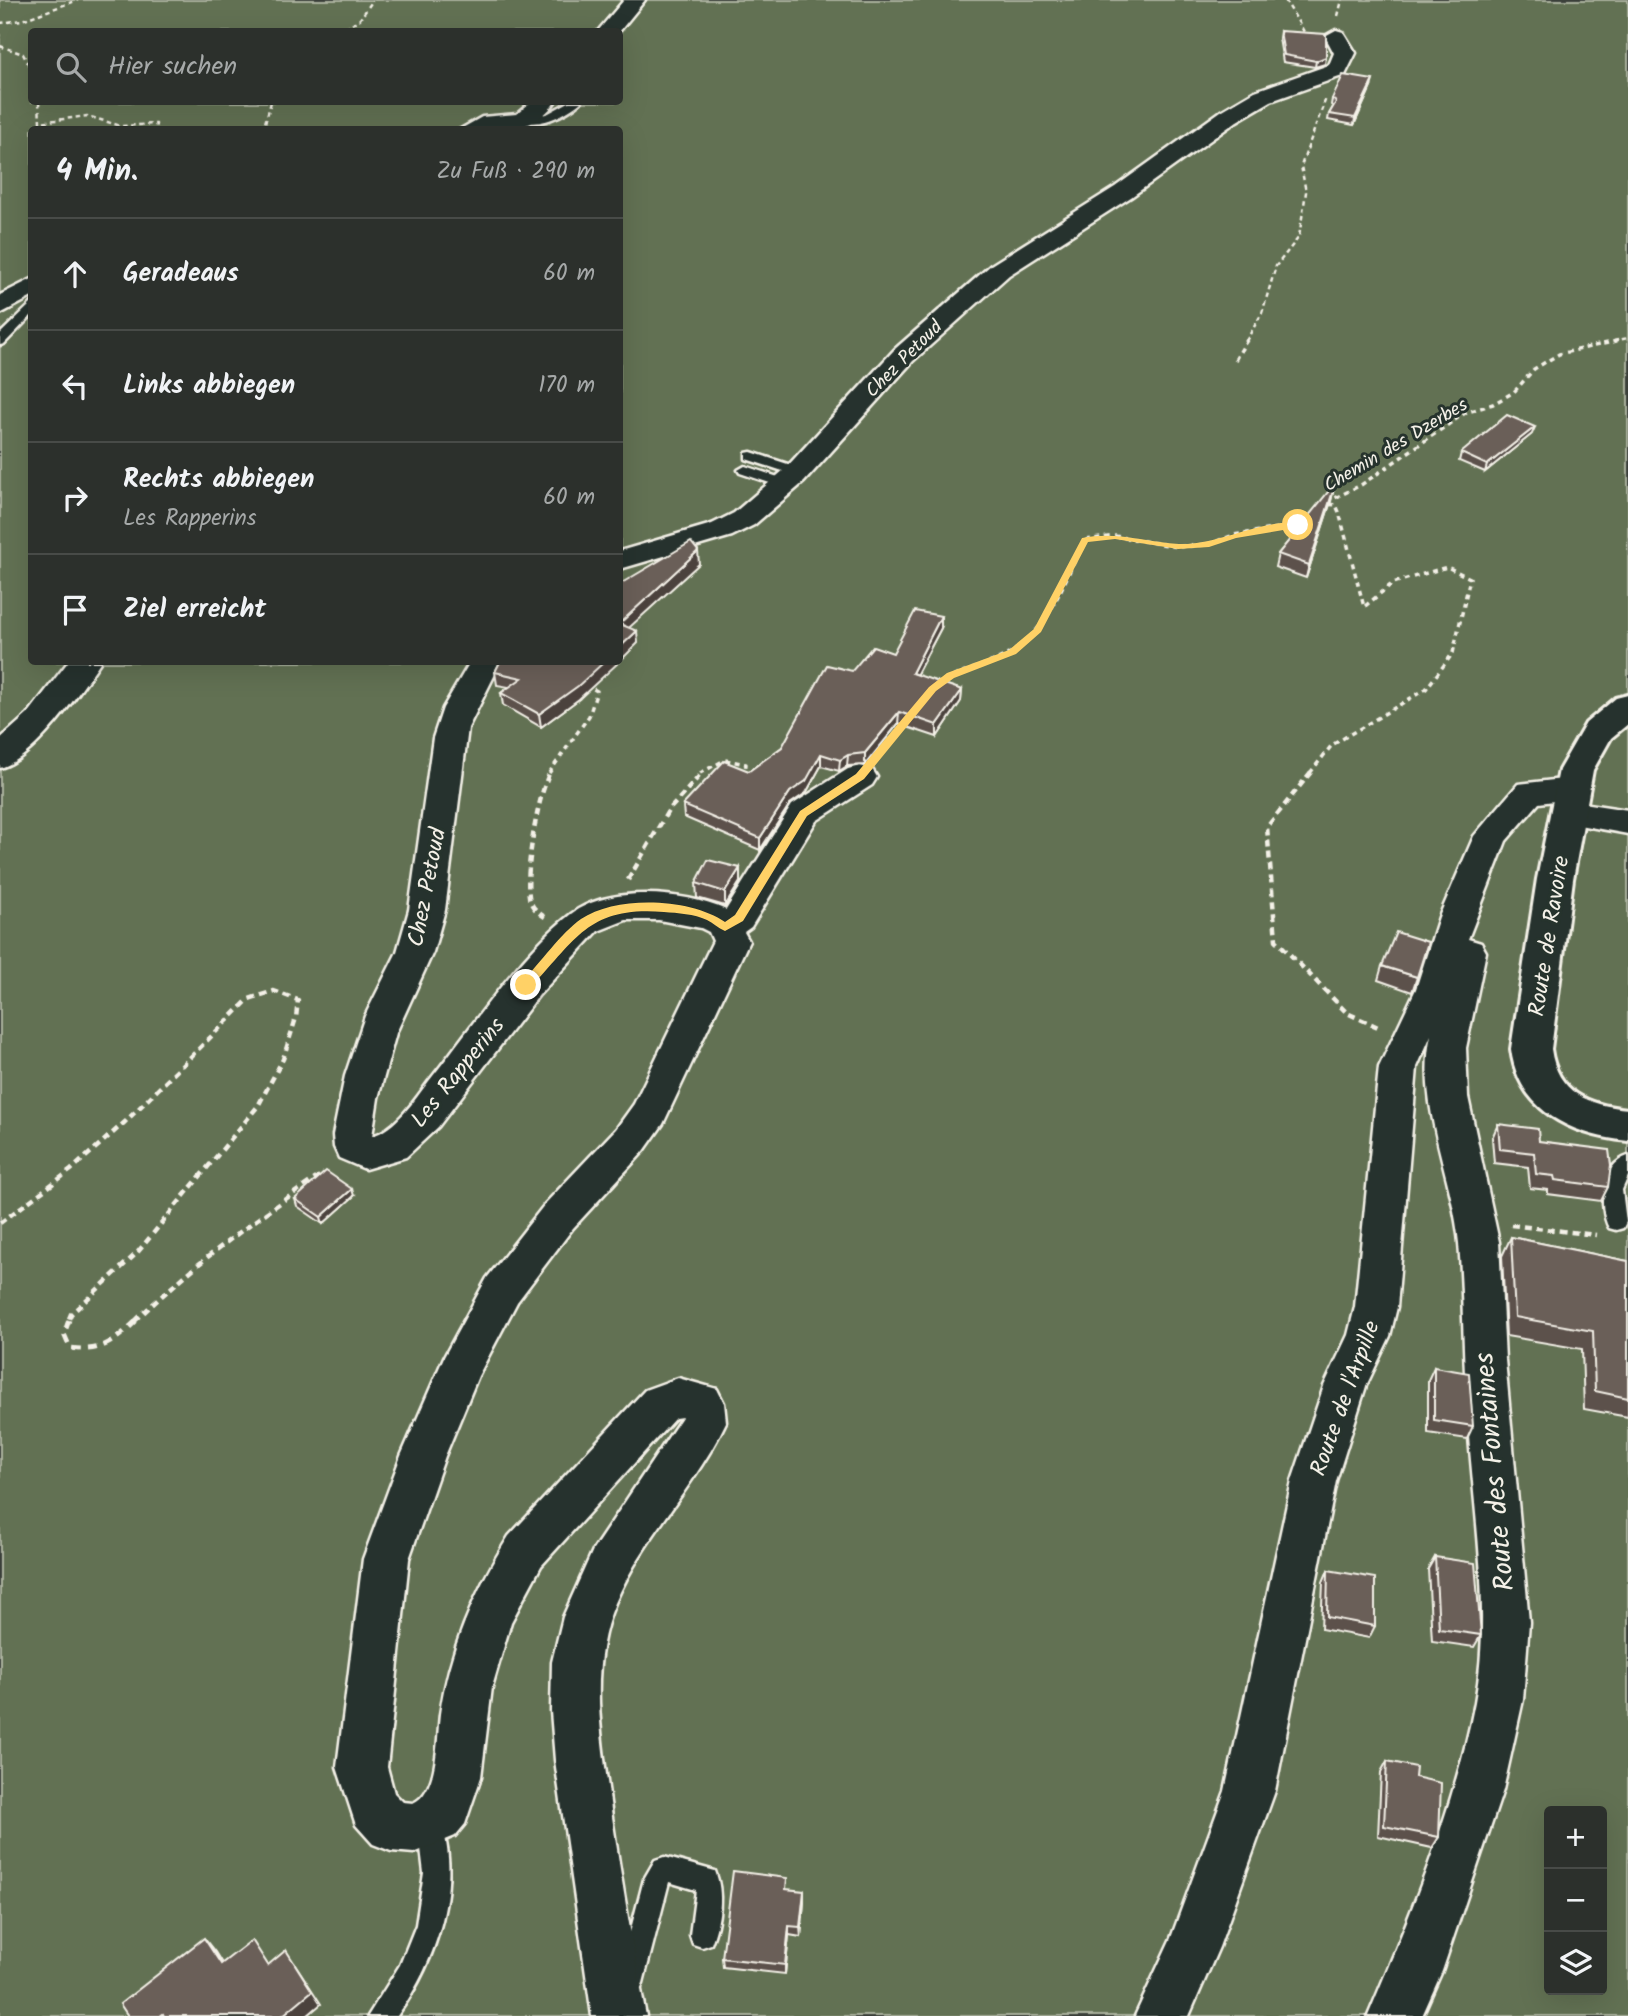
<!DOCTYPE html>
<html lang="de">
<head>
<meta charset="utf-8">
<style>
	body { margin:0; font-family:Kalam,sans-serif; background:#383c38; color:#f1f3f6 }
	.controls { position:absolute; right:21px; bottom:21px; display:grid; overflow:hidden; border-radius:7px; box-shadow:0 7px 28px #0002 }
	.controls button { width:63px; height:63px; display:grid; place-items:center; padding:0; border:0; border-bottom:2px solid #484b48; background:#2c302c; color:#f1f3f6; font:35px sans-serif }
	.stop { position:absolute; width:21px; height:21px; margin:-16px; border:5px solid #ffd166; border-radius:50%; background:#fff }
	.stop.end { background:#ffd166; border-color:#fff; box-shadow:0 2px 7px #0008 }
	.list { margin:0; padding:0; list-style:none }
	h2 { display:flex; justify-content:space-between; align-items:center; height:91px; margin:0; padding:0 28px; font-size:30px }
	h2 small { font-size:23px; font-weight:400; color:#a6a9a9 }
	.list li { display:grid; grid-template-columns:46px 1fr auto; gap:21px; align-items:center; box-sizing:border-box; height:112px; padding:0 28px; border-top:2px solid #484b48 }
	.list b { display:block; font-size:26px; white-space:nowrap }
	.list p { margin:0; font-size:23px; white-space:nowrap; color:#a6a9a9 }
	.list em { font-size:23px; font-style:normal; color:#a6a9a9 }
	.icon { flex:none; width:38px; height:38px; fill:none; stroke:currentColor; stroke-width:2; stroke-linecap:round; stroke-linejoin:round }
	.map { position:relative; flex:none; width:1628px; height:2016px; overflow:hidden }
	.search { position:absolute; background:#2c302c; box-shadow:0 7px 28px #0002; left:28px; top:28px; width:595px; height:77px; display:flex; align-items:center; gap:18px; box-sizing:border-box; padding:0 24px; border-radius:7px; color:#a6a9a9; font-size:26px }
	.panel { position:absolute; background:#2c302c; box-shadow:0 7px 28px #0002; left:28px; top:126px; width:595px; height:539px; border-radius:7px }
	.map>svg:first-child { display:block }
</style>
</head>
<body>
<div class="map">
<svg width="1628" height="2016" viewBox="0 0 1628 2016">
	<rect width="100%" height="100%" fill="#3b403a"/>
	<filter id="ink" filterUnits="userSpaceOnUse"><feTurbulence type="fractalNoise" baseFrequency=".0143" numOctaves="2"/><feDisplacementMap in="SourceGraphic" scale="14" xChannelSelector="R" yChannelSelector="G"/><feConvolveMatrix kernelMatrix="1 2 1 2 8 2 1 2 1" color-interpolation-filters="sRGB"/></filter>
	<g filter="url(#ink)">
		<!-- green -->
		<path fill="#627153" stroke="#abb19e" stroke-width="2" fill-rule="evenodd" d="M 0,0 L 1628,0 L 1628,2016 L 0,2016 ZM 32,32 L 620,32 L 620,102 L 32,102 ZM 32,130 L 620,130 L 620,662 L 32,662 ZM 1549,1811 L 1602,1811 L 1602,1990 L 1549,1990 Z"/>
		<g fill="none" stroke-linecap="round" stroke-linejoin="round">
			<defs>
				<g id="lane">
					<path d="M 569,102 L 581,102 C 567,114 537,130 520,119 L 547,114 Z"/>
					<polygon points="32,303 32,315 4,344 0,345 0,334"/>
					<polygon points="751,452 803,469 805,472 798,476 746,459 746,453"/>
					<polygon points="745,466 790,481 792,484 785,488 740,473 738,470"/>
					<path d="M 1628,1156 L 1628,1176 L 1622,1190 L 1626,1222 L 1623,1228 L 1616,1230 L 1609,1228 C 1598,1206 1601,1165 1628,1156 Z"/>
					<path d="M 430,1811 L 438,1815 C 465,1879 436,1963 397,2016 L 368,2016 L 400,1965 L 416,1925 L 424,1873 L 418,1823 L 422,1815 Z"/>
					<path d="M 664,1857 L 715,1871 C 724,1893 720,1922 711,1944 L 702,1947 L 693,1944 L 690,1935 L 696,1890 L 669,1882 L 643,1983 L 639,1992 L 630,1996 L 621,1992 L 617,1983 L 644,1879 L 655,1860 Z"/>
				</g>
				<g id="street">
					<polygon points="624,0 645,0 619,32 597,32"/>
					<polygon points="1336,30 1343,32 1356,53 1345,75 1271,101 1237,121 1131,197 1009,275 913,361 804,482 754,525 732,536 620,569 620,551 712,524 734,513 784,470 895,349 991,265 1115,187 1221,111 1255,91 1329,65 1334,53 1325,36"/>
					<path d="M 531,102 L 555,102 C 532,136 495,130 459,130 L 482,117 L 517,114 Z"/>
					<polygon points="32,279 32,297 0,314 0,295"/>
					<path d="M 68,662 L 100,662 C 79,693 36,758 0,768 L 0,739 L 28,714 Z"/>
					<path d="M 470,662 L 501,662 L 468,728 L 445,910 L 433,952 L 396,1033 L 378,1098 L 372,1136 C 395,1130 415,1100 429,1081 C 470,1030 519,954 571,914 C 609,885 684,891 726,910 L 792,805 L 848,769 L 860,766 L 872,769 L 877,777 L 872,785 L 816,821 L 751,927 L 744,932 L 749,941 L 663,1124 L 644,1151 L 573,1228 L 517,1302 L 478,1376 L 445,1456 L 409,1559 L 387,1767 L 394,1793 L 403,1802 L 413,1803 C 439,1792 437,1739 440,1714 C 449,1651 475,1590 509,1536 L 645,1390 L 678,1378 L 717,1389 L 724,1403 L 726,1422 C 696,1486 643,1537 615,1603 C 586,1671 603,1747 612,1817 C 622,1884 633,1950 646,2016 L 592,2016 L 555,1760 L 551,1711 L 552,1662 L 563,1617 L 593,1550 L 682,1417 L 675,1418 L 541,1566 L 511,1622 L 492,1687 L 481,1777 L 465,1824 L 455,1836 L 414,1853 L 391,1851 L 373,1844 L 356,1825 L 337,1767 L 363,1559 L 401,1456 L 444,1357 L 487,1278 L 545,1204 L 616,1129 L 634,1104 L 713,941 L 709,932 L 701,928 L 659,920 L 626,920 L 598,931 L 539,995 L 438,1127 L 406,1157 L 365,1169 L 339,1158 L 334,1147 L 333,1135 L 345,1076 L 365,1016 L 397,952 L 409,910 L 433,738 L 443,708 Z"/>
					<path d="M 1572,778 L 1584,781 L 1589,789 L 1584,797 L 1539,803 L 1506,841 L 1468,939 L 1481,943 L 1486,952 L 1466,1048 L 1468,1097 L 1499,1242 L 1505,1360 L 1529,1622 L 1523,1700 L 1503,1790 L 1442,1971 L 1422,2016 L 1368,2016 C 1411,1914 1454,1810 1475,1702 C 1492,1611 1474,1514 1468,1423 C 1463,1363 1464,1303 1459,1243 C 1453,1176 1416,1104 1431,1035 L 1417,1067 L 1397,1307 L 1390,1336 L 1366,1386 L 1336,1481 L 1275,1791 L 1219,1947 L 1189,2016 L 1135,2016 L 1171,1938 L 1225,1791 L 1292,1481 L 1324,1386 L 1348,1335 L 1355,1307 L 1379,1067 L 1416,989 L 1439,917 L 1474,836 L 1518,784 Z"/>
					<polygon points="1569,801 1628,810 1628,834 1557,821 1552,813 1557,805"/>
				</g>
				<path id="secondary" d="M 1628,695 L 1628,724 L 1611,738 L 1593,770 L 1573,879 L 1551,1049 C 1557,1093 1588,1105 1628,1109 L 1628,1141 C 1571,1135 1519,1111 1511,1049 L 1537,879 L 1559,770 L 1586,723 L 1616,698 Z"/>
			</defs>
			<!-- lane casing -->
			<use href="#lane" stroke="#f4f1e8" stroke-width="5"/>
			<!-- street casing -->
			<use href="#street" stroke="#f4f1e8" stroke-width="5"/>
			<!-- secondary casing -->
			<use href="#secondary" stroke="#f4f1e8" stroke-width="6"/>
			<!-- path-far3 -->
			<g stroke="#f4f1e8" stroke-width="2.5" stroke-dasharray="4.5 3.5" stroke-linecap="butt">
				<polyline points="1285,0 1306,35"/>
				<polyline points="1338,16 1342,0"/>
				<polyline points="0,23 22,20 78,0"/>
				<polyline points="338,32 360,19 373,0"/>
				<polyline points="0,46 23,54 32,71"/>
				<polyline points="39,102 40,122 87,116 121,126 156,124 155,130"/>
				<polyline points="263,130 271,102"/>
				<polyline points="1246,341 1262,313 1276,266 1299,237 1306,192 1301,166 1326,98"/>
				<polyline points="1614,341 1628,338"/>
			</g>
			<!-- path-far2 -->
			<g stroke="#f4f1e8" stroke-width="3.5" stroke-dasharray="5 4.5" stroke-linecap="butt">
				<polyline points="1235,360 1247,340"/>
				<polyline points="1327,502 1361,485 1465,413 1493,404 1514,392 1534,369 1559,354 1621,340"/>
				<path d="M 937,685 C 960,671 988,666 1012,652 C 1051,628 1064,578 1085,540 L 1115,536 L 1178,547 L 1209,544 L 1234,535 L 1298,525 L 1309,516"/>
				<polyline points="876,757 906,721"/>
				<polyline points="549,773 589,716 597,691 588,686"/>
				<polyline points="700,773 725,760 746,764 745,773"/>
				<polyline points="1310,773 1332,745 1426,689 1453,653 1470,578 1447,567 1393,583 1364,607 1339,512 1336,505 1324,504"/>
			</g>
			<!-- path-far1 -->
			<g stroke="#f4f1e8" stroke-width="4.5" stroke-dasharray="7 5" stroke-linecap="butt">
				<polyline points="1311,772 1267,827 1276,940 1347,1013 1380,1028"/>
				<polyline points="745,775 745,772"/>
				<polyline points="628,880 668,811 703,772"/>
				<path d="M 545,917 C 537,912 530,906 529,896 C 525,869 538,795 550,772"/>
				<polyline points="0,1223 71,1170 125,1122 249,999 274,991 298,1000 296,1018 283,1059 258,1106 137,1253 71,1314 68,1321"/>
				<polyline points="1511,1225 1596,1235"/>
				<path d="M 135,1321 C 194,1264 256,1218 324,1173"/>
			</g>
			<!-- path -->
			<path stroke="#f4f1e8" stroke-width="5" stroke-dasharray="9 7" stroke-linecap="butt" d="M 69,1320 L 64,1334 L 70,1348 C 102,1353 115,1341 137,1320"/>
			<!-- lane -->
			<use href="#lane" fill="#26332d" fill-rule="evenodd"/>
			<!-- street -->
			<use href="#street" fill="#26332d" fill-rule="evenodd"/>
			<!-- secondary -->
			<use href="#secondary" fill="#26332d" fill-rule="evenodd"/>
		</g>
		<!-- wall -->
		<g fill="#5c514c" stroke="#f4f1e8" stroke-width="2">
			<polygon points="1280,31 1325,64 1315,67 1283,62 1279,38"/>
			<polygon points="1371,87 1354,125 1328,120 1329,114 1333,107 1331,105 1332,99"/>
			<polygon points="1532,434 1485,472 1459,461 1461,453"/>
			<polygon points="1334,488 1331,501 1306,578 1275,567 1278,554"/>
			<polygon points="941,628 916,675 962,690 961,701 937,737 898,724 865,765 847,766 839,771 821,766 806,793 790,804 760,850 684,817 683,805 749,771 782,747 852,671 893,653"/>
			<polygon points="500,662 579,699 541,727 503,705 501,693 509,687 497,685 495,672"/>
			<polygon points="740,868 740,882 725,906 697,898 696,883"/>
			<polygon points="1382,966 1417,977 1412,992 1378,980"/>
			<polygon points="1498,1124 1539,1141 1608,1187 1601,1201 1548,1194 1548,1190 1530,1188 1528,1167 1494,1163 1492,1138"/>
			<polygon points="354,1196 323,1224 297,1206 295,1199"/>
			<polygon points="1511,1237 1628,1261 1628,1417 1584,1409 1582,1349 1506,1336 1502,1256"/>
			<polygon points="1434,1367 1473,1426 1467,1439 1428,1433 1428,1380"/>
			<polygon points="1435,1557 1481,1635 1474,1647 1432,1641 1428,1569"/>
			<polygon points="1328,1570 1375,1626 1369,1638 1321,1629 1323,1582"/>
			<polygon points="1387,1761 1439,1837 1432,1848 1378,1836 1381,1772"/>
			<polygon points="804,1891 804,1901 801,1937 789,1935 785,1974 723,1967 722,1958"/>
		</g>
		<!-- shaded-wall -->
		<g fill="#4b423e" stroke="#f4f1e8" stroke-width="2">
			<polygon points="1326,57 1325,64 1315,67 1316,61"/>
			<polygon points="1373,80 1371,87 1354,125 1355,118"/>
			<polygon points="1535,427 1532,434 1485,472 1487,465"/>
			<polygon points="1334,488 1331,501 1306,578 1309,565"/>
			<polygon points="698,551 699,564 620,636 620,623"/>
			<polygon points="941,616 941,628 911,685 912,673"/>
			<polygon points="637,631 638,643 620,661 620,647"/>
			<polygon points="604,662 619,662 579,699 541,727 539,714"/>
			<polygon points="962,690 961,701 937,737 937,725"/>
			<polygon points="899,712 898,724 865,765 865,753"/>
			<polygon points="821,754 821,766 806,793 790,804 760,850 760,838 790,792"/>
			<polygon points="848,755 847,766 839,771 840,760"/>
			<polygon points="740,868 740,882 725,906 725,892"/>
			<polygon points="352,1189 354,1196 323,1224 321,1217"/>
			<polygon points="804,1891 804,1901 801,1937 800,1927"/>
			<polygon points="789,1926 789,1935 785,1974 785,1965"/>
			<polygon points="204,1938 215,1952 231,1978 221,1964"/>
			<polygon points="295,1964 321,2004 307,2016 282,2016"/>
		</g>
		<!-- building -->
		<g fill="#6b5e58" stroke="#f4f1e8" stroke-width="2">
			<polygon points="1280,31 1326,34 1326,57 1316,61 1284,55"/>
			<polygon points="1343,75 1373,80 1355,118 1329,114 1336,102 1332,99"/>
			<polygon points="1507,415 1535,427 1487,465 1461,453"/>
			<polygon points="1332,487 1334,488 1309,565 1278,554"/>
			<polygon points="691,542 698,551 620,623 620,584"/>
			<polygon points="915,611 941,616 912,673 962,690 937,725 899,712 865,753 848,755 840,760 821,754 806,781 790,792 760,838 683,805 724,761 749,771 782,747 827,665 852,671 873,646 893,653"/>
			<polygon points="620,624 637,631 620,647"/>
			<polygon points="500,662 604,662 578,686 539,714 501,693 522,678 495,672"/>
			<polygon points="708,860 740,868 725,892 696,883"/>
			<polygon points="1396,932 1428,942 1417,977 1382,966"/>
			<polygon points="1498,1124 1538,1129 1539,1141 1609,1150 1611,1165 1608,1187 1555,1180 1554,1176 1536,1174 1534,1153 1500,1149"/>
			<polygon points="326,1171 352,1189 321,1217 295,1199"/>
			<polygon points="1511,1237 1628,1261 1628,1398 1595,1391 1593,1331 1515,1317"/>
			<polygon points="1434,1367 1469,1373 1473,1426 1434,1420"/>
			<polygon points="1435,1557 1475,1563 1481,1635 1439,1629"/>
			<polygon points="1328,1570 1375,1578 1375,1626 1327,1617"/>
			<polygon points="1387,1761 1416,1767 1415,1777 1441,1783 1439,1837 1384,1826"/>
			<polygon points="733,1871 787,1878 786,1889 804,1891 800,1927 789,1926 785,1965 722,1958"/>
			<polygon points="204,1938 221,1964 252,1940 268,1965 286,1950 312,1991 282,2016 164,2016 163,2014 160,2016 128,2016 120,2004"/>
		</g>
	</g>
	<!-- route -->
	<path fill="#ffd166" d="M 1301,523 L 1301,527 L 1236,538 L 1209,547 L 1178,549 L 1115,539 L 1088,542 L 1041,632 L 1016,654 L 954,678 L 936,691 L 864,779 L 807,816 L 743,921 L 725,931 C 718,928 713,923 707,920 C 694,914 678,913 664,912 C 589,906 577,938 530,988 L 522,988 L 522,982 C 540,963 561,933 581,919 C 616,895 691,898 725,922 L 735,915 L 800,811 L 856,774 L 929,687 L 947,673 L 1009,650 L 1034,629 L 1082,538 C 1116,531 1145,542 1179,544 C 1220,545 1259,519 1301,523 Z"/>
	<g text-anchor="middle" stroke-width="6" stroke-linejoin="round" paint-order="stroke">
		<!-- far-street labels -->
		<g font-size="19" fill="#f4f1e8" stroke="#26332d">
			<text transform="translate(903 358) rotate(-45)" y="7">Chez Petoud</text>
			<text transform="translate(1395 444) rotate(-31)" y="7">Chemin des Dzerbes</text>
		</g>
		<!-- street labels -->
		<g font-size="23" fill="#f4f1e8" stroke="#26332d">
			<text transform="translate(426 887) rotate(-79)" y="8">Chez Petoud</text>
			<text transform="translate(1548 936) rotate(-81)" y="8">Route de Ravoire</text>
			<text transform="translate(457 1072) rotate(-51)" y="8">Les Rapperins</text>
			<text transform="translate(1344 1398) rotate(-70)" y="8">Route de l'Arpille</text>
		</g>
		<!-- near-street labels -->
		<g font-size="28" fill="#f4f1e8" stroke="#26332d">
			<text transform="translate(1493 1472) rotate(-95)" y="10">Route des Fontaines</text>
		</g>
	</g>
</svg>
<div class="controls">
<button>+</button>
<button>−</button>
<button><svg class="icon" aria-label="layers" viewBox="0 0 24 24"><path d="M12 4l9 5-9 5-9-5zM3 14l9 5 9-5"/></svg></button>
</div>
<div class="stop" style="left:1298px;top:525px"></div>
<div class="stop end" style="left:526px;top:985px"></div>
<div class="search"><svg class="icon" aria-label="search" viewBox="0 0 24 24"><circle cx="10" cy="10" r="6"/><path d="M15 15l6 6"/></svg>Hier suchen</div>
<section class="panel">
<h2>4 Min.<small>Zu Fuß · 290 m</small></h2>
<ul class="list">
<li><svg class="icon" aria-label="ahead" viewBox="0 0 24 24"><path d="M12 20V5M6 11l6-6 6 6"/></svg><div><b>Geradeaus</b></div><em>60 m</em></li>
<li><svg class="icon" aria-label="left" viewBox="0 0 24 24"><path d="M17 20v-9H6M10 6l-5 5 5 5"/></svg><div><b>Links abbiegen</b></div><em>170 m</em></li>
<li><svg class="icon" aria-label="right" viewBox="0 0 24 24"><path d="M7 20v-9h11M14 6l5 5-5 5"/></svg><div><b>Rechts abbiegen</b><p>Les Rapperins</p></div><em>60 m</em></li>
<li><svg class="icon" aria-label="arrive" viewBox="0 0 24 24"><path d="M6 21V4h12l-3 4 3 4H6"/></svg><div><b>Ziel erreicht</b></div></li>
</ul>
</section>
</div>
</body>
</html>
